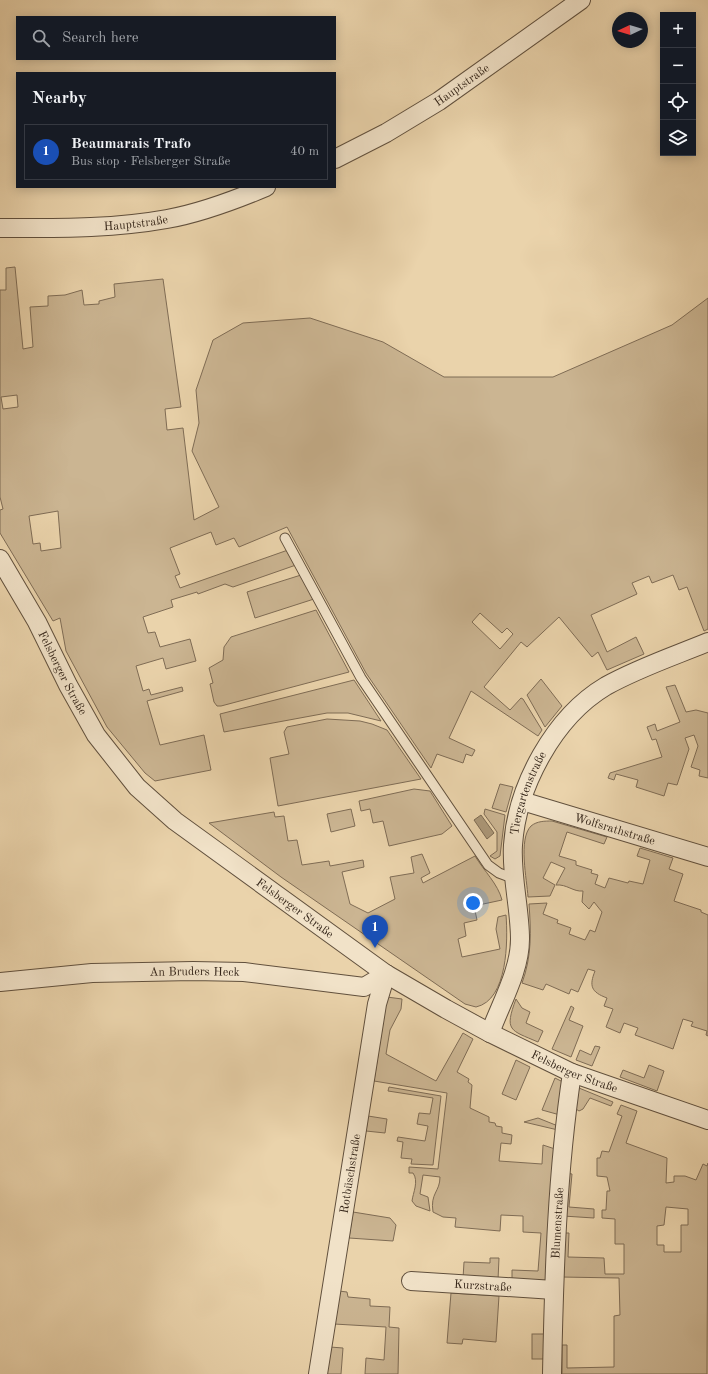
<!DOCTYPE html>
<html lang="en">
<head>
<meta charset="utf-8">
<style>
	body { margin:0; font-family:"Old Standard TT",serif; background:#242831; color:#f1f3f6 }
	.controls { position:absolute; right:12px; top:12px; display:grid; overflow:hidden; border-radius:0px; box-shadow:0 2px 10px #0003 }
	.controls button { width:36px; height:36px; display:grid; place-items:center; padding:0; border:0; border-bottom:1px solid #363941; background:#171b24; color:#f1f3f6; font:20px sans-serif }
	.compass { position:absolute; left:612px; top:12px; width:36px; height:36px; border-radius:50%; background:#171b24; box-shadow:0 2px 10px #0003; rotate:266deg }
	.you { position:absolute; left:473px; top:903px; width:14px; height:14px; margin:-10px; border:3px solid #fff; border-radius:50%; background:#1a73e8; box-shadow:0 0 0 6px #1a73e833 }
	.badge { display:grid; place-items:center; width:26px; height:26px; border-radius:50%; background:#c59692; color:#fff; font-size:13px; font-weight:700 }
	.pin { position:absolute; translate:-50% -33px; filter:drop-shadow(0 1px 2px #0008) }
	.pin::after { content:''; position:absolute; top:21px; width:14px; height:12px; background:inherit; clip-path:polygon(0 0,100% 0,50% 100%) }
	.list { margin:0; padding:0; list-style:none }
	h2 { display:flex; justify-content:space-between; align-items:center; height:52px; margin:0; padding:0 16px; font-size:17px }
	h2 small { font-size:13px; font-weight:400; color:#9ea1a6 }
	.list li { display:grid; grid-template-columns:26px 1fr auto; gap:12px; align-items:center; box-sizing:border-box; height:56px; margin:0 8px 8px; padding:0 8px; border:1px solid #363941; border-radius:0px }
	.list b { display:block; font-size:15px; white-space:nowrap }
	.list p { margin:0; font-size:13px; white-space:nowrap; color:#9ea1a6 }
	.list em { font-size:13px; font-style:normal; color:#9ea1a6 }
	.icon { flex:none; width:22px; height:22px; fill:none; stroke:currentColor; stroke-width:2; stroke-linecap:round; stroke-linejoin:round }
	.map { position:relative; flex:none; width:708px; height:1374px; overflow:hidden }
	.search { position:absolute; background:#171b24; box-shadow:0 2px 10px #0003; left:16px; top:16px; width:320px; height:44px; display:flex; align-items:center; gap:10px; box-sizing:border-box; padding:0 14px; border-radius:0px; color:#9ea1a6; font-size:15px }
	.panel { position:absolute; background:#171b24; box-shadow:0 2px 10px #0003; left:16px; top:72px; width:320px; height:116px; border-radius:0px }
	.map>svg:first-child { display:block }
</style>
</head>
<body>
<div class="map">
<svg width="708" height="1374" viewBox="0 0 708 1374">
	<rect width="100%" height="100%" fill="#ead3ab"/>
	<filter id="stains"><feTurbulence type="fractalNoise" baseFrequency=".005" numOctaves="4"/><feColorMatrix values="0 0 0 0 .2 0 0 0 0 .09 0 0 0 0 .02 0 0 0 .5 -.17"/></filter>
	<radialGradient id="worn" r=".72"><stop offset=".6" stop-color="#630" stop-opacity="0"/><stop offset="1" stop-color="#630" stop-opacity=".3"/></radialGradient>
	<!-- green -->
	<g fill="#cbb592" stroke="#7f6c55" fill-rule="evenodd">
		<path d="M 15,267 L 23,349 L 33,347 L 30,307 L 48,306 L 48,296 L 65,295 L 82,290 L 84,305 L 99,304 L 99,301 L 115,297 L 114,284 L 163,279 L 181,407 L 165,409 L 167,430 L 183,428 L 194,520 L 219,507 L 192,451 L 199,423 L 196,390 L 213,340 L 243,323 L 310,318 L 383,342 L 444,377 L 553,377 L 672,325 L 708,298 L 708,629 L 704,631 L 687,587 L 679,590 L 673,575 L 652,583 L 649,576 L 632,583 L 637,594 L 591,615 L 607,652 L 636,637 L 644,654 L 607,670 L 598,652 L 592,657 L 559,617 L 527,647 L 521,642 L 484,687 L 510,710 L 521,698 L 523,699 L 542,730 L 538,736 L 471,691 L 449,738 L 475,750 L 472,756 L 466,754 L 463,763 L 437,754 L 431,768 L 366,673 L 287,527 L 239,547 L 234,538 L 216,545 L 211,532 L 170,548 L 180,574 L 175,576 L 180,588 L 288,550 L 296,565 L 233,587 L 225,584 L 198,594 L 197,592 L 171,600 L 173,607 L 143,617 L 148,633 L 155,632 L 160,647 L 190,639 L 196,661 L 166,669 L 163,658 L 136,666 L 143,691 L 149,689 L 151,695 L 182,687 L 183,691 L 147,701 L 160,745 L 204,735 L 211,770 L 155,781 L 145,773 L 107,727 L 66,651 L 60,618 L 53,621 L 0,533 L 0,510 L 3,509 L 0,497 L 0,290 L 6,290 L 6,268 ZM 17,395 L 18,407 L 3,409 L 1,397 ZM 58,511 L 61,548 L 41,551 L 40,543 L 33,544 L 29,516 ZM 480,613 L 502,633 L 507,628 L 513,634 L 500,649 L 472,622 Z"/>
		<polygon points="301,575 314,599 255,618 247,592"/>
		<polygon points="316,610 349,672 221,706 217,706 214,702 210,684 213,683 209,668 223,660 224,647 231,637"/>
		<polygon points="541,679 562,706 545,727 527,695"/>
		<polygon points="354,680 381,721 348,713 327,713 224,732 220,714"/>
		<polygon points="675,685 686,712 696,710 708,713 708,778 699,776 700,770 691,767 698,746 694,735 685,738 689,749 677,785 668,783 664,796 636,787 638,780 616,774 614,780 608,778 610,773 662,757 656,739 652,740 647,727 655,724 657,731 680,722 666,687"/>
		<polygon points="327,719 360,721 372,724 387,730 421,779 278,806 270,758 289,754 284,732 287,727"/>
		<polygon points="500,784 513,787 506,812 492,808"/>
		<polygon points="414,789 430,791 452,826 442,834 389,846 383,821 373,823 370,809 361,811 359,801"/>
		<polygon points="351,809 355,826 331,832 327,814"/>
		<polygon points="485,809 505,815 500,856 495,859 490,856 497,851 497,832 484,814"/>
		<path d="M 274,812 L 275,817 L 284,816 L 288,841 L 297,840 L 302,865 L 329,861 L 330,866 L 363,860 L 364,867 L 342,872 L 350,904 L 368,913 L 395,899 L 390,877 L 414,873 L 411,857 L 422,854 L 430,873 L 421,878 L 423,883 L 475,856 C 484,871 498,884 502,900 L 474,906 L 477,920 L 464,923 L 466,936 L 458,939 L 462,957 L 500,949 L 496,929 L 498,917 L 506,915 C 508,940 508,1000 476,1007 L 465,1004 L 281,877 L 209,823 Z"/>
		<path d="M 552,821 L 607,837 L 604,844 L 567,832 L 559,856 L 576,861 L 576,865 L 592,870 L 591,873 L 598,875 L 595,884 L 605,888 L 609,878 L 628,883 L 629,881 L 643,884 L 650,860 L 637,856 L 640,848 L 673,858 L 669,869 L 683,874 L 674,901 L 701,910 L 701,912 L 708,915 L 708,1036 L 706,1035 L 707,1031 L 691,1026 L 693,1022 L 683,1019 L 673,1049 L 635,1035 L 638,1028 L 624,1023 L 620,1033 L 606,1027 L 613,1009 L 604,1006 L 607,998 C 591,992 589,986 595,971 L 588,969 L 578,992 L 571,989 L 569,994 L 546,984 L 543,990 L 522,983 C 532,956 531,931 529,904 L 547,903 L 543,914 L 558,920 L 557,923 L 571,928 L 569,934 L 585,940 L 590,930 L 595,932 L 602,912 L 594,902 L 589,909 L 582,902 L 583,891 C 573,892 567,884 556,885 L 565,868 L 551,862 L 543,878 L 555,885 L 550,896 L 528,897 C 527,880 518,839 531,826 C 537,821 545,821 552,821 Z"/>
		<path d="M 387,997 L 402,999 L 401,1009 L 390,1030 L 386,1054 L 436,1081 L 463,1033 L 473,1039 L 457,1072 L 469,1079 L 468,1082 L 472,1085 L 470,1108 L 489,1117 L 489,1122 L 495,1123 L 496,1126 L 502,1127 L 502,1133 L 512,1135 L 511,1144 L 501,1143 L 499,1161 L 542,1164 L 543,1145 L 555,1149 L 546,1283 L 512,1281 L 512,1270 L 538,1271 L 541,1233 L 523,1232 L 523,1216 L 501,1215 L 500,1231 L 455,1227 L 456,1218 L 443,1217 L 433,1212 C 430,1193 440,1192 440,1177 L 423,1175 L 420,1194 L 428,1197 L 430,1211 L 416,1206 L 412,1201 C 413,1193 419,1181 413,1173 L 409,1173 L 409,1167 L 438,1169 L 447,1093 L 374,1081 Z"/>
		<path d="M 516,999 L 522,1008 L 530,1012 L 526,1023 L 543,1031 L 538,1042 C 510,1030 504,1031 516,999 Z"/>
		<polygon points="571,1006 574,1008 569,1020 583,1026 571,1057 552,1049"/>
		<polygon points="595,1046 600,1047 592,1066 576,1060 580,1050 591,1055"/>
		<polygon points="516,1060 530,1067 516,1100 502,1094"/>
		<polygon points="649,1065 664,1071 657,1091 620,1077 623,1070 644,1078"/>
		<polygon points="555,1078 565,1083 560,1115 542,1110"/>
		<polygon points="389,1087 441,1096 433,1165 411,1164 412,1159 401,1158 403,1142 397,1141 398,1137 425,1141 428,1126 417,1124 419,1113 430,1114 433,1098 388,1091"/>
		<polygon points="579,1088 613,1102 611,1106 590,1098 583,1109 579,1111 576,1109"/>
		<path d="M 621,1105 L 637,1111 L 626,1143 L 667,1158 L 666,1183 L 674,1182 L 674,1176 L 685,1176 L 696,1180 L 703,1164 L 707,1166 L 708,1163 L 707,1374 L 562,1374 L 562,1345 L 567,1345 L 567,1368 L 614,1367 L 614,1316 L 620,1315 L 619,1278 L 561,1277 L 563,1233 L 569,1233 L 568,1257 L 604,1258 L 605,1274 L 624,1274 L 624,1244 L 615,1244 L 615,1219 L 602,1218 L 602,1210 L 606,1210 L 607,1191 L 610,1191 L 607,1177 L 597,1176 L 597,1158 L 600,1158 L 602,1151 L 609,1152 L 622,1116 L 617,1114 ZM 666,1207 L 688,1209 L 688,1225 L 681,1225 L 681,1252 L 664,1252 L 664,1245 L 657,1245 L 657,1226 L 664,1225 Z"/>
		<polygon points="368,1116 387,1119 385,1133 366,1131"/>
		<polygon points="538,1118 558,1126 558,1130 524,1122"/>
		<polygon points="566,1173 572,1174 569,1207 594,1209 594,1218 563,1216"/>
		<polygon points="353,1212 390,1218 396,1225 393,1241 349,1238"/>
		<polygon points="490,1258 499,1258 498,1280 463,1279 464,1262 490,1263"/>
		<polygon points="339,1291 347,1292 348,1297 370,1299 370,1306 390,1307 389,1327 399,1328 398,1374 365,1374 366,1358 384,1360 386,1327 334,1324"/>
		<polygon points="451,1293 499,1296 496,1342 463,1339 462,1344 447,1343"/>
		<rect x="532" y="1334" width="14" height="25"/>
		<polygon points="330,1347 343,1348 341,1374 326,1374"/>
	</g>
	<!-- water -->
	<polygon fill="#ac9879" stroke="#7c6a52" points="481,815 494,833 487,839 474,820"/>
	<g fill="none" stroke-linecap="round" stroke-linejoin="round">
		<defs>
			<polyline id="service" points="285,538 361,678 488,865 499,873 515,879"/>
			<g id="minor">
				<path id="s1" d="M 335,159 L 386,133 L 439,101 L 581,0"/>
				<path id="s2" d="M 0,228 C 56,228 112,229 167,219 C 201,213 235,200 266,187"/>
				<path id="s3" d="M 0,559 L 37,622 L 68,685 L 96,735 L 137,787 L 175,821 L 386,974 L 446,1009 L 490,1033 L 572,1073 L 708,1120"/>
				<path id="s4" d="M 522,801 L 708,857"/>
				<path id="s5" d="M 0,982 L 92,973 L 193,971 L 244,972 L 364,987 L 386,974"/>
				<path id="s6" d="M 490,1033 C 501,1003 520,971 520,939 C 520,908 511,876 513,845 C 517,786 554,717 606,686 C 638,668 674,656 708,642"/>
				<path id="s7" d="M 411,1281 L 554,1290"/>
				<path id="s8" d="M 318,1374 L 377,1004 L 386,974"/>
				<path id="s9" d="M 552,1374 C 554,1273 557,1173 572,1073"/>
			</g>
		</defs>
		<!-- service casing -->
		<use href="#service" stroke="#61503d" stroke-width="11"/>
		<!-- minor casing -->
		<use href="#minor" stroke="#61503d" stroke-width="20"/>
		<!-- service -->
		<use href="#service" stroke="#f1e2c8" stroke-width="9"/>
		<!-- minor -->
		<use href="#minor" stroke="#f1e2c8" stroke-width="18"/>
	</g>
	<g text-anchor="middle" stroke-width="4" stroke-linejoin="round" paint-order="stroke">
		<!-- street labels -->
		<g font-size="12" fill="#332418" stroke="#f1e2c8">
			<text dy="4" stroke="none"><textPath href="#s1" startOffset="147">Hauptstraße</textPath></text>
			<text dy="4" stroke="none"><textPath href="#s2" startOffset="136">Hauptstraße</textPath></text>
			<text dy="4" stroke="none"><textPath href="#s3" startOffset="130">Felsberger Straße</textPath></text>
			<text dy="4" stroke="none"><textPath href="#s6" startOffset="248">Tiergartenstraße</textPath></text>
			<text dy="4" stroke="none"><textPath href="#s4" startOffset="97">Wolfsrathstraße</textPath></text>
			<text dy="4" stroke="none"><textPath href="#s3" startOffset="466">Felsberger Straße</textPath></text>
			<text dy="4" stroke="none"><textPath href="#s5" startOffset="195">An Bruders Heck</textPath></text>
			<text dy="4" stroke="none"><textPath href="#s3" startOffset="791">Felsberger Straße</textPath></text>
			<text dy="4" stroke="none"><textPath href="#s8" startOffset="203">Rotbüschstraße</textPath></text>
			<text dy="4" stroke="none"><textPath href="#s9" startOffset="151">Blumenstraße</textPath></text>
			<text dy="4" stroke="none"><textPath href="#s7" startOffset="72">Kurzstraße</textPath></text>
		</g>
	</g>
	<rect width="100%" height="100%" filter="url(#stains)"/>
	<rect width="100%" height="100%" fill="url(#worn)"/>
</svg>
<div class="controls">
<button>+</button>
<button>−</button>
<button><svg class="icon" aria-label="locate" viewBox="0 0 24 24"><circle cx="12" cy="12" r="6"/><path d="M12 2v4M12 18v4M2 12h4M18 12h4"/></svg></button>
<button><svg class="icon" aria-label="layers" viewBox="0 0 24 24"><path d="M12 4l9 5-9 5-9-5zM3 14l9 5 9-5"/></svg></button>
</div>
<svg class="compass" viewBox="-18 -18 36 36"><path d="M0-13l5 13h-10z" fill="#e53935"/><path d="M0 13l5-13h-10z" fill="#9ea1a6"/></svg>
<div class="you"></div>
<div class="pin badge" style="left:375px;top:948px;background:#1a4fb4">1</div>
<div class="search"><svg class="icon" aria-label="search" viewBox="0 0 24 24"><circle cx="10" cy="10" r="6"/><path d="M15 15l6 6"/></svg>Search here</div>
<section class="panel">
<h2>Nearby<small></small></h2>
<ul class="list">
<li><span class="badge" style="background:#1a4fb4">1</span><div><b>Beaumarais Trafo</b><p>Bus stop · Felsberger Straße</p></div><em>40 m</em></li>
</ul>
</section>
</div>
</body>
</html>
